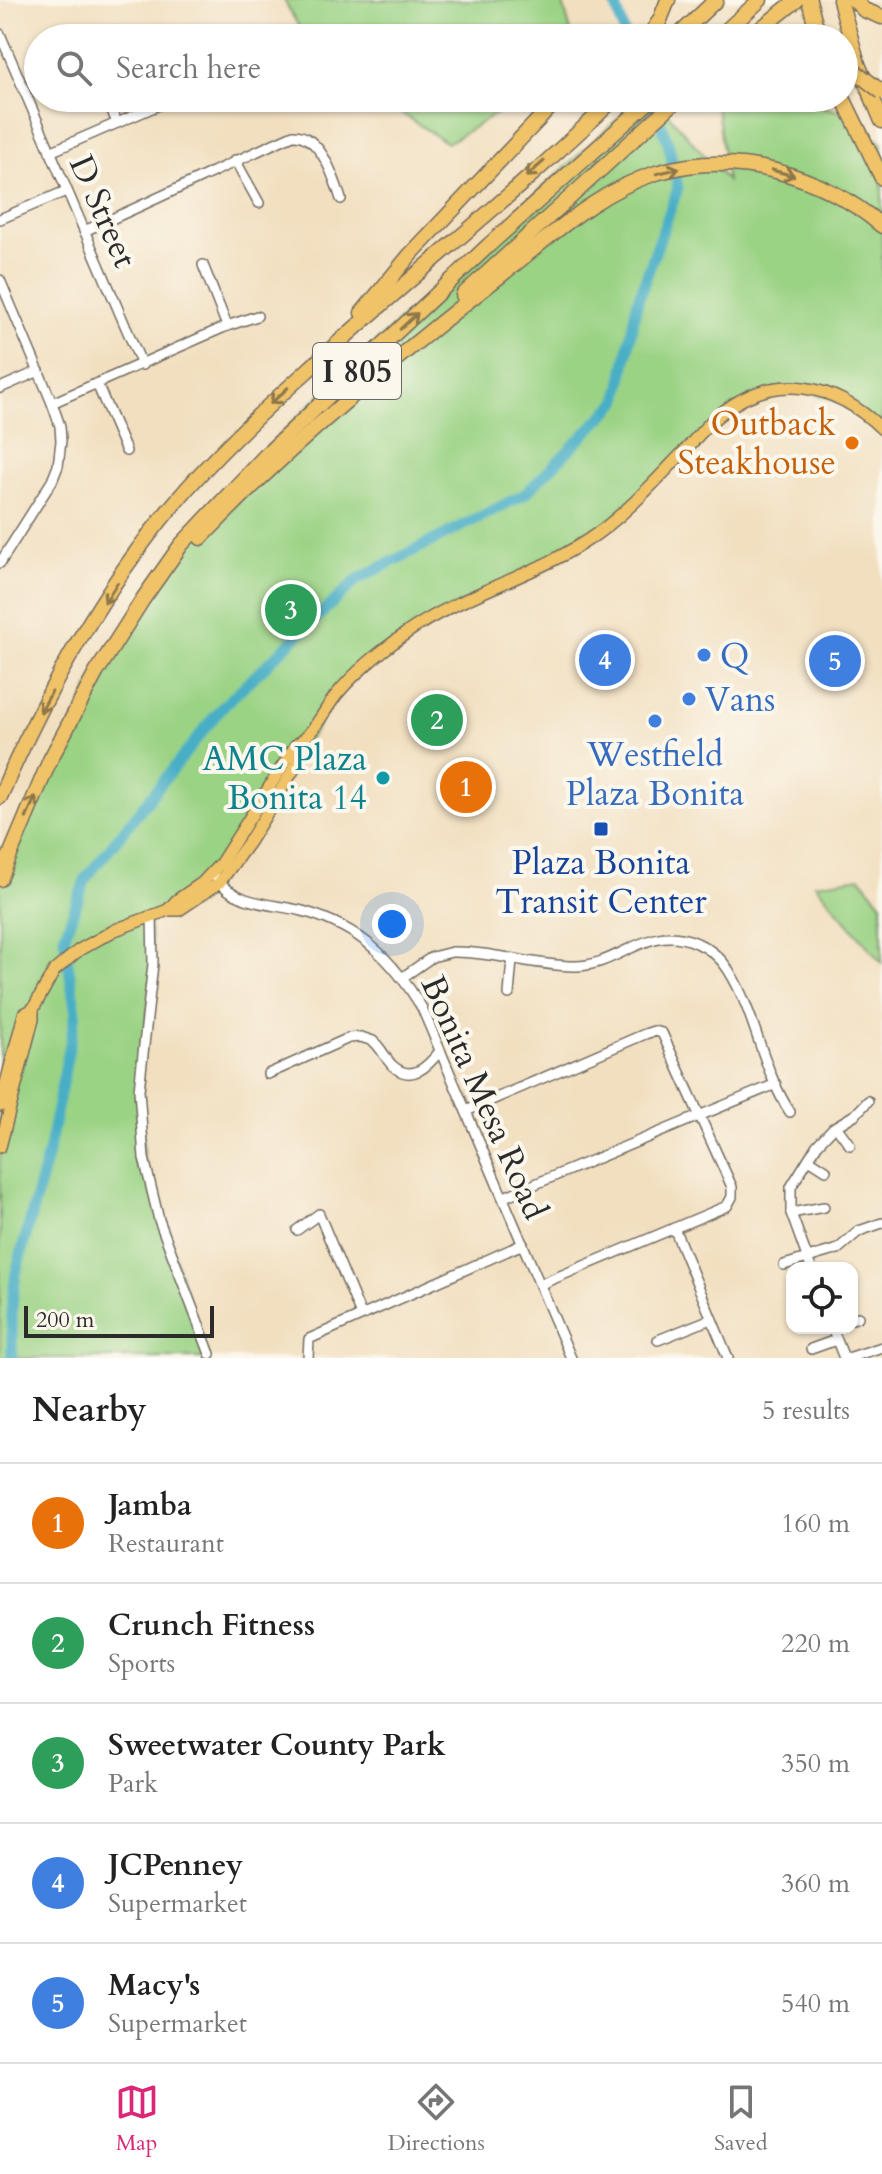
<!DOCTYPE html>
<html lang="en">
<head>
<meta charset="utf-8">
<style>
	body { margin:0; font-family:Cardo,serif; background:#f6f6f6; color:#222 }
	.controls { position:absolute; right:24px; bottom:24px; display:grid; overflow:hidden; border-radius:16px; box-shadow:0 2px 6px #0004 }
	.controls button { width:72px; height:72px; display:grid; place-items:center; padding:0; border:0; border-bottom:2px solid #e0e0e0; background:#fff; color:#222; font:40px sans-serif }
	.scale { position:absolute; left:24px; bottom:20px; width:190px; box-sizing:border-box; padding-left:8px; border:4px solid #2b2b2b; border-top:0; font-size:22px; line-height:28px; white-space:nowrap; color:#2b2b2b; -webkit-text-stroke:6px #fbf7ec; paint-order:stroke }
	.you { position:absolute; left:392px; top:924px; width:28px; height:28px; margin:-20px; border:6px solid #fff; border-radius:50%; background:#1a73e8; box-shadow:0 0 0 12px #1a73e833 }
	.badge { display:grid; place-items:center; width:52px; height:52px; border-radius:50%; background:#db2777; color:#fff; font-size:26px; font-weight:700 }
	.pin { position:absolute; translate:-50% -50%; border:4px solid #fff; box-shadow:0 2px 8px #0006 }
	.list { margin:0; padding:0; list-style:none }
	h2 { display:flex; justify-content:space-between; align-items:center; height:104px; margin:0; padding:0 32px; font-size:34px }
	h2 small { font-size:26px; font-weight:400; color:#767676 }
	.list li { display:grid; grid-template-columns:52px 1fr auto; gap:24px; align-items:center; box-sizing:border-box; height:120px; padding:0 32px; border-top:2px solid #e0e0e0 }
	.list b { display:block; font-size:30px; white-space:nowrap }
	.list p { margin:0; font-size:26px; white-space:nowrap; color:#767676 }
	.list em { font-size:26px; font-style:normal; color:#767676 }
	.icon { flex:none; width:44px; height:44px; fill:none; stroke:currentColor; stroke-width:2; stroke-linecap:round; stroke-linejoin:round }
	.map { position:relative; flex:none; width:882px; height:1358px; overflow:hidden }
	.search { position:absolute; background:#fff; box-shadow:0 2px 6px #0004; left:24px; right:24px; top:24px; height:88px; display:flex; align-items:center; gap:20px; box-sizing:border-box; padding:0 28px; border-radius:44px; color:#767676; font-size:30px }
	.sheet { height:704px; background:#fff }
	nav { display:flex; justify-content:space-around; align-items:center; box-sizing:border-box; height:112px; border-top:2px solid #e0e0e0; background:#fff; font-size:22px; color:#767676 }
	nav a { display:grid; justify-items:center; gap:4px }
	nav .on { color:#db2777 }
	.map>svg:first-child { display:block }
</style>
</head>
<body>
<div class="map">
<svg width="882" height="1358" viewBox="0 0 882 1358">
	<rect width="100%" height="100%" fill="#fbf7ec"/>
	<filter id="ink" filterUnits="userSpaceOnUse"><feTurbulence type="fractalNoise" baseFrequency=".0125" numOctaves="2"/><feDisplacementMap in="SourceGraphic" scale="16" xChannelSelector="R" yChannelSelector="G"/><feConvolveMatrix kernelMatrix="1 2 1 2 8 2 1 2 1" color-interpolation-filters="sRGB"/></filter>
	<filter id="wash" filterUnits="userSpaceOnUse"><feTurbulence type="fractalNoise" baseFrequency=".006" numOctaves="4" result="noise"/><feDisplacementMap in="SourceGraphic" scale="32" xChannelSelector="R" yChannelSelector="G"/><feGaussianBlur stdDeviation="1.8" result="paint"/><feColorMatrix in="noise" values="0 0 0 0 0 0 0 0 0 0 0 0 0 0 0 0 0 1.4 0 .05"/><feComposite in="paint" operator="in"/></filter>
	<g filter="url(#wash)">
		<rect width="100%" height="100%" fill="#f2dfc0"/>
		<!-- green -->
		<g fill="#9bd385" stroke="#637f58" stroke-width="2">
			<polygon points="284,0 562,0 571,32 566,38 305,38"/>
			<polygon points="378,98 511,98 496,114 447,143"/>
			<polygon points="640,98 654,98 727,181 718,115 713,98 793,98 844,113 882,143 882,429 855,407 795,387 734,405 603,530 434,617 343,687 217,881 149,917 153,964 141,1068 143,1159 206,1355 201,1358 0,1358 0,881 96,673 233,481 336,379"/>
			<polygon points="860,877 882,903 882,963 815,884"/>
		</g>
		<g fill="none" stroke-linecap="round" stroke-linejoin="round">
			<!-- river -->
			<g stroke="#47aec6" stroke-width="11">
				<polyline points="614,0 626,38"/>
				<polyline points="12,1358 12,1305 16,1273 49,1149 76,1013 64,937 86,878 223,706 358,579 525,494 618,401 637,303 678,188 668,142 651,98"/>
			</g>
		</g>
	</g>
	<g filter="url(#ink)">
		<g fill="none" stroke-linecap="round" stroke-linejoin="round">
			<defs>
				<g id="minor">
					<polyline points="0,34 142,365"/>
					<polyline points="107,98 117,123"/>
					<polyline points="50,152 175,98"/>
					<polyline points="235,160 259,203"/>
					<polyline points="0,219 66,191"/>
					<path d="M 84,231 C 155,201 223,166 293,135 C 320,134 334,177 341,199"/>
					<polyline points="203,265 227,326"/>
					<polyline points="0,280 52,403 60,426 61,441 58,466 52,481 0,563"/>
					<polyline points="97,384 126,451"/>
					<polyline points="0,388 39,371"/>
					<polyline points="52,403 227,326 257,316"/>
					<path d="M 216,878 C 238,907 275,903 306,912 C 361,928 393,960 422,1008 L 571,1358"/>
					<polyline points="152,916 153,964 139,1090 144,1158 159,1220 210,1354"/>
					<path d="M 403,977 L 432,957 L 452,952 C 492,951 533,966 574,966 C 620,967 646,921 697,943 C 710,949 722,959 729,971 C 756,1014 762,1070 790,1112"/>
					<polyline points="509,994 512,960"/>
					<path d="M 268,1074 L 349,1038 L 361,1037 L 373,1041 C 382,1048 385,1059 393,1066 C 412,1083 428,1066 440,1051"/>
					<polyline points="466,1111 645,1034 654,1031 662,1033 732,1187 732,1197 727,1206 541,1284"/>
					<polyline points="836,1126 850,1145"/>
					<polyline points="809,1159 826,1170"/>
					<polyline points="504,1197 776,1084"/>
					<polyline points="791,1213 824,1207"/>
					<polyline points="674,1228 728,1358"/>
					<polyline points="297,1230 319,1214 361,1315"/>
					<polyline points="784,1265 838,1249 859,1231 882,1223"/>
					<polyline points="811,1268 791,1213 791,1187 817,1145 833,1128 856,1114 868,1101"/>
					<polyline points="852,1319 858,1317"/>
					<polyline points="832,1328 844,1358"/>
					<polyline points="658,1340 711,1319"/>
					<polyline points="811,1349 836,1340"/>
					<polyline points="308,1358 309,1339 523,1244"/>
					<polyline points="848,1358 882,1347"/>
				</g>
				<g id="major">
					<path d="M 168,910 L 177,900 L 202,883 L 221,863 L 296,745 C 314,734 324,710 337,694 C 357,670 380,652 405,634 C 464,592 539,576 598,533 C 632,508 660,476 690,445 C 699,435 708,423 719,415 C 774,370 834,383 882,429"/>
					<polyline points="0,1106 24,1014 33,1009 54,971 79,950 115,930 168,910 179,910 219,883 249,842 305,751 305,740"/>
					<polyline points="0,1147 33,1019 33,1009"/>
				</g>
				<g id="highway">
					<polyline points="809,0 819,38"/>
					<polyline points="840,0 858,64 882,121"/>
					<polyline points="854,0 864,10 882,17"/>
					<polyline points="648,38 660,20 668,0"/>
					<polyline points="676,38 716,0"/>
					<polyline points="718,38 760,0"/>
					<polyline points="749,38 797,0"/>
					<polyline points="843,98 882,178"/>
					<polyline points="463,295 679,98"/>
					<polyline points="362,313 410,255 559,98"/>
					<path d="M 201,538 C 291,443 393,360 496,279 C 547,240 593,193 656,173 C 735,149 821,174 882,226"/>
					<path d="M 0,797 C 43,697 103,588 173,505 C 213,457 259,414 306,372 C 407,279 516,194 615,98"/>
					<polyline points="0,879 50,760 96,673 143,599 181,545 267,454 489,245 653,98"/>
				</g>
			</defs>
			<!-- minor casing -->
			<use href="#minor" stroke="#716a5f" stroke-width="12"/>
			<!-- major casing -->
			<use href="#major" stroke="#716a5f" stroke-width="14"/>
			<!-- highway casing -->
			<use href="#highway" stroke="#716a5f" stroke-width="17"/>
			<!-- minor -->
			<use href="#minor" stroke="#fff" stroke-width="9"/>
			<!-- major -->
			<use href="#major" stroke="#f0c369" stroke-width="11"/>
			<!-- highway -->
			<use href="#highway" stroke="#f0c369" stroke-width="14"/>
			<defs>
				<g id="highway-bridge">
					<polyline points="687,38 715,35 763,38"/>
					<polyline points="844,63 882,92"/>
				</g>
			</defs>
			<!-- highway-bridge casing -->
			<use href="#highway-bridge" stroke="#716a5f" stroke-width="17" stroke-linecap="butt"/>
			<!-- highway-bridge -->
			<use href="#highway-bridge" stroke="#f0c369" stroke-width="14"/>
		</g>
		<!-- one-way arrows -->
		<defs><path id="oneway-shaft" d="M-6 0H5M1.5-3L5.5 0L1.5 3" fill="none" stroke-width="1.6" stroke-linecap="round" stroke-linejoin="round" transform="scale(2)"/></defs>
		<g stroke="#8e774a">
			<use href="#oneway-shaft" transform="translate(535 169) rotate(139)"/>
			<use href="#oneway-shaft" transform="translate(668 171) rotate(-13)"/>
			<use href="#oneway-shaft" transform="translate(783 173) rotate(15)"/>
			<use href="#oneway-shaft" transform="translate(409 321) rotate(-43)"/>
			<use href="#oneway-shaft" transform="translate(279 396) rotate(137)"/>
			<use href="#oneway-shaft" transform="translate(111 593) rotate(122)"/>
			<use href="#oneway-shaft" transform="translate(46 702) rotate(118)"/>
			<use href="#oneway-shaft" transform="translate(31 807) rotate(-67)"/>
		</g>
	</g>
	<!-- markers -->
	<circle fill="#e8710a" stroke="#fbf7ec" stroke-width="3" cx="852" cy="443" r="8"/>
	<g fill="#3f7fe0" stroke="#fbf7ec" stroke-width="3">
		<circle cx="704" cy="655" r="8"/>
		<circle cx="689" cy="699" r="8"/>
		<circle cx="655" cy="721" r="8"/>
	</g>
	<circle fill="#0f9aa8" stroke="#fbf7ec" stroke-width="3" cx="383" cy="778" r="8"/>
	<rect fill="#1a4fb4" stroke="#fbf7ec" stroke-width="3" x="593" y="821" width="16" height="16" rx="4"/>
	<g text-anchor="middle" stroke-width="8" stroke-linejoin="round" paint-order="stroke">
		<!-- shield labels -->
		<rect fill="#fbf7ec" stroke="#696865" stroke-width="2" x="313" y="343" width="88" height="56" rx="6"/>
		<g font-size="32" font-weight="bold" fill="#2b2b2b">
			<text x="357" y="382">I 805</text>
		</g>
		<!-- street labels -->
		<g font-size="34" fill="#2b2b2b" stroke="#fbf7ec">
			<text transform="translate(104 211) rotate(66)" y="12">D Street</text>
			<text transform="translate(485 1097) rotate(66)" y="12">Bonita Mesa Road</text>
		</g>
		<!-- food labels -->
		<g font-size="34" fill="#c56008" stroke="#fbf7ec" text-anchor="end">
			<text x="836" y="435">Outback<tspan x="836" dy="39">Steakhouse</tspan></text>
		</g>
		<!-- shop labels -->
		<g font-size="34" fill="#366cbe" stroke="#fbf7ec" text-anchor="start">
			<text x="720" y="667">Q</text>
			<text x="705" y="711">Vans</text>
			<text x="655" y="766" text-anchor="middle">Westfield<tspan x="655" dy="39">Plaza Bonita</tspan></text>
		</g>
		<!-- culture labels -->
		<g font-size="34" fill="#0d838f" stroke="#fbf7ec" text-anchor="end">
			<text x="367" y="770">AMC Plaza<tspan x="367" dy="39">Bonita 14</tspan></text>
		</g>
		<!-- transit labels -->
		<g font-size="34" fill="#164399" stroke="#fbf7ec">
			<text x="601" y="874">Plaza Bonita<tspan x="601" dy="39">Transit Center</tspan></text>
		</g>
	</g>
</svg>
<div class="controls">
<button><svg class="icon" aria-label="locate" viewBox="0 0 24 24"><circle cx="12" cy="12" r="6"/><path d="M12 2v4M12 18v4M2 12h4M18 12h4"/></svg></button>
</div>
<div class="scale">200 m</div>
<div class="you"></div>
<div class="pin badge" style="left:466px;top:787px;background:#e8710a">1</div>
<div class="pin badge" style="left:437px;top:720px;background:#2e9e5b">2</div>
<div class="pin badge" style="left:291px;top:610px;background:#2e9e5b">3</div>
<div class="pin badge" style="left:605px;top:660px;background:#3f7fe0">4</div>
<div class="pin badge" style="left:835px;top:661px;background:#3f7fe0">5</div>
<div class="search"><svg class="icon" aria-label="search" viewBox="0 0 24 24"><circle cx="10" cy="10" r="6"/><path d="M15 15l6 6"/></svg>Search here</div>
</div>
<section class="sheet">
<h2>Nearby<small>5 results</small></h2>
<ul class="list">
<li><span class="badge" style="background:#e8710a">1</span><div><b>Jamba</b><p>Restaurant</p></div><em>160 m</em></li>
<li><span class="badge" style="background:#2e9e5b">2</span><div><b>Crunch Fitness</b><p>Sports</p></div><em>220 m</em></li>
<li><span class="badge" style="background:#2e9e5b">3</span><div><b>Sweetwater County Park</b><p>Park</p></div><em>350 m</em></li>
<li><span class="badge" style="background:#3f7fe0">4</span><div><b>JCPenney</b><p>Supermarket</p></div><em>360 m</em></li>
<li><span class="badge" style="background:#3f7fe0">5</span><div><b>Macy's</b><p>Supermarket</p></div><em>540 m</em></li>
</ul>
</section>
<nav>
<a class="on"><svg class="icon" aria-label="map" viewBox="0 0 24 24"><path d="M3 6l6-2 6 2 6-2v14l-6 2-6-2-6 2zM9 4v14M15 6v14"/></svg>Map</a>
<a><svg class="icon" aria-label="directions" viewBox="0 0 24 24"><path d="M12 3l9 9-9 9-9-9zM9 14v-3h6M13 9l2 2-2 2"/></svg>Directions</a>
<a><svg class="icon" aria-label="saved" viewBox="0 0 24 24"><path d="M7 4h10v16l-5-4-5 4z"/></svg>Saved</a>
</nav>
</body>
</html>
